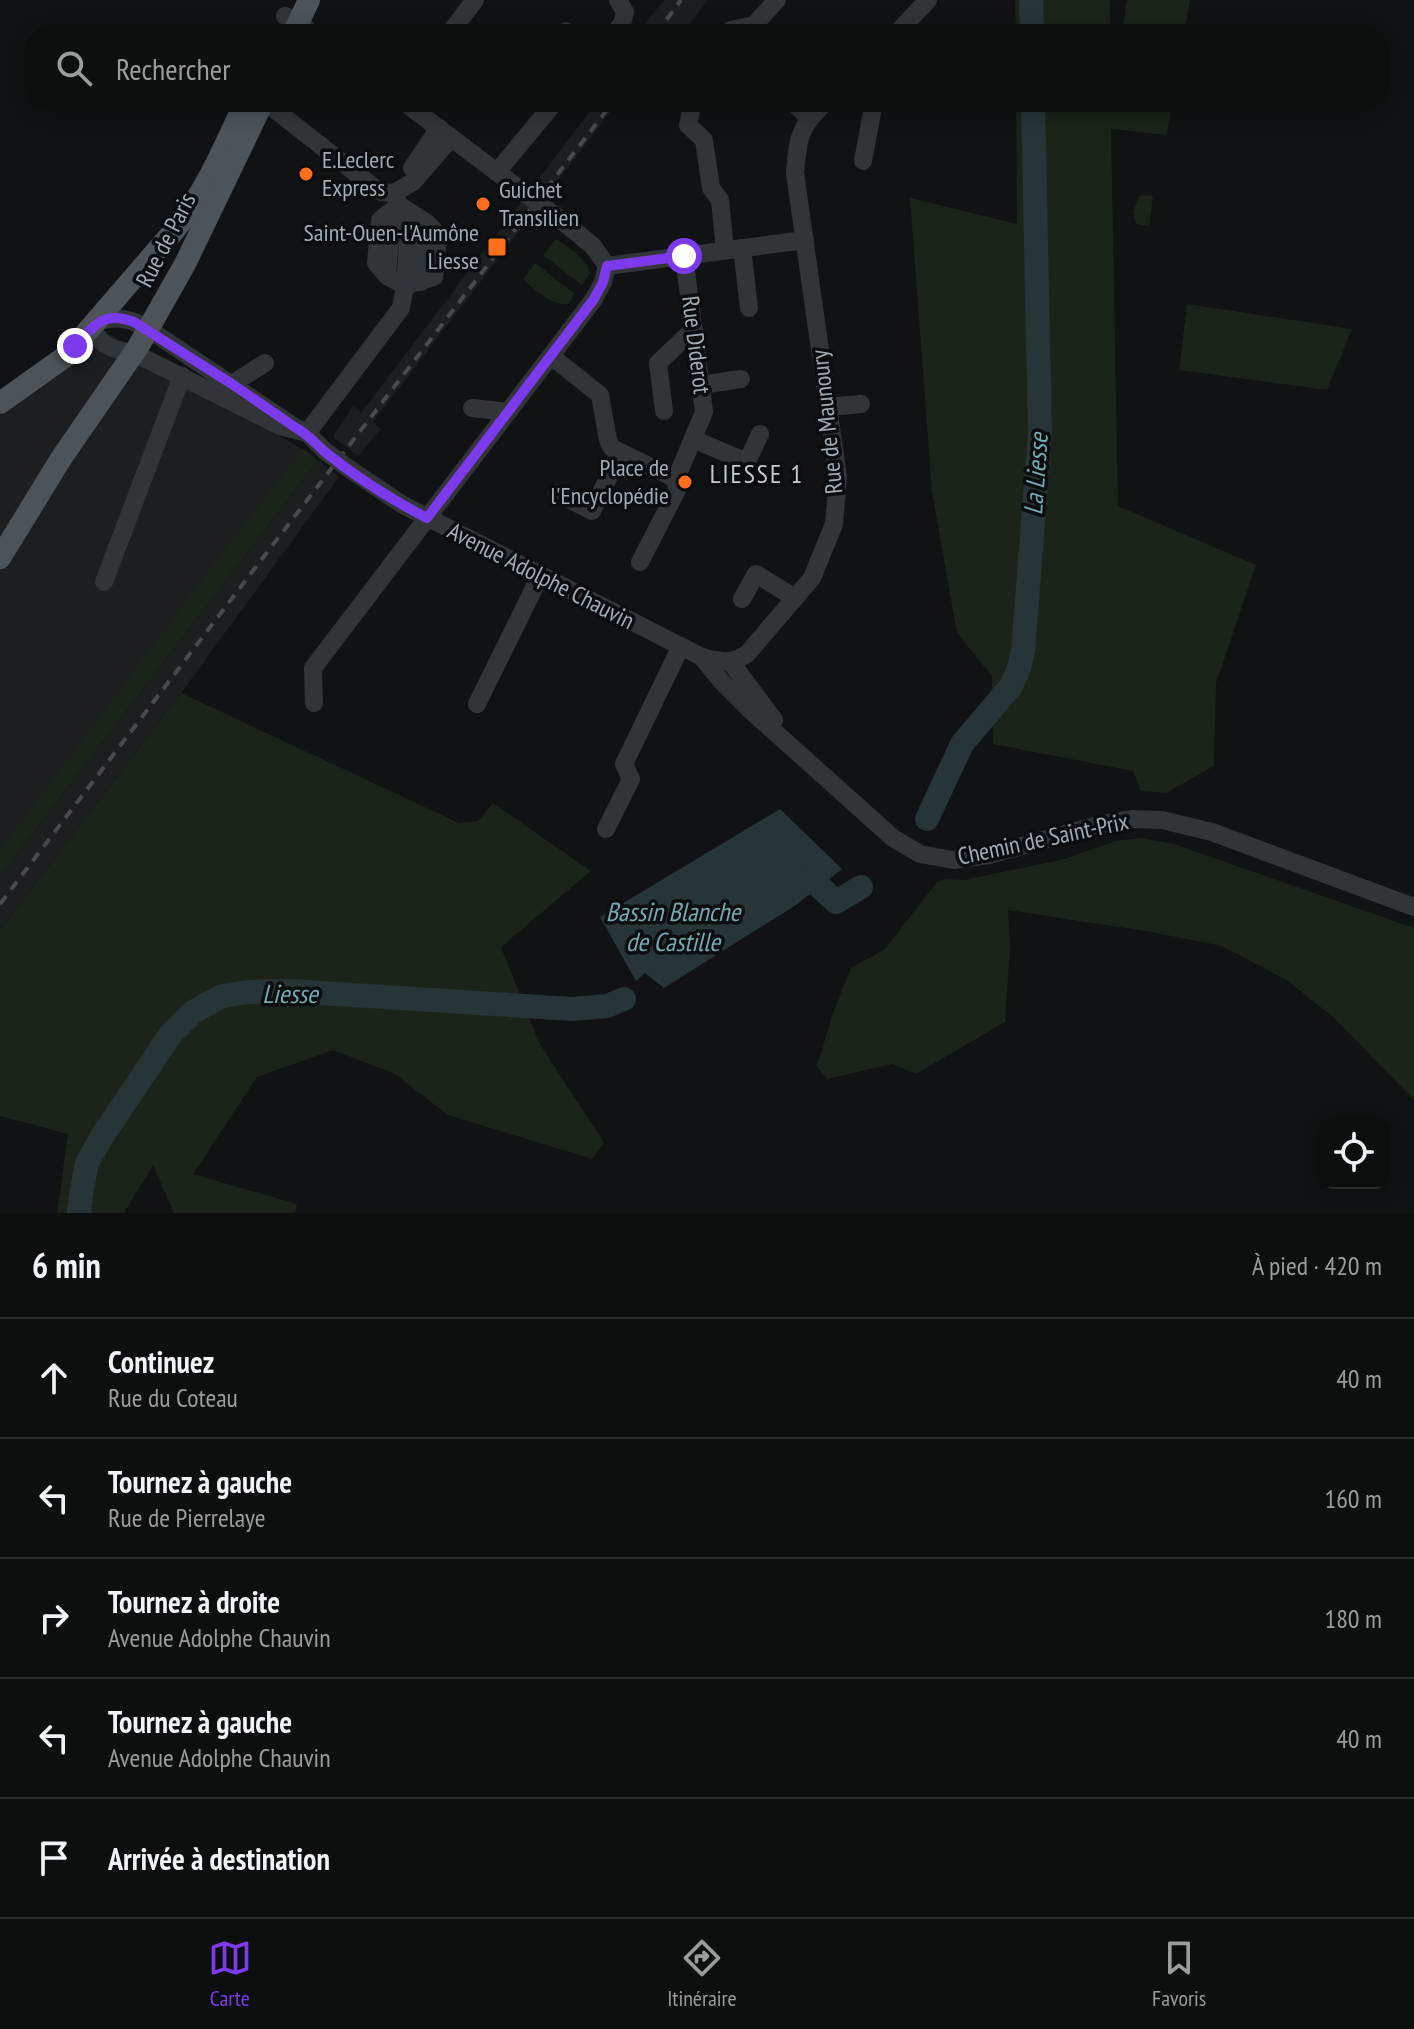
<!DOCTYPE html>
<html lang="fr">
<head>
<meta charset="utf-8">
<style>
	body { margin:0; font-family:"PT Sans Narrow",sans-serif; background:#161717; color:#f1f3f6 }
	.controls { position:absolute; right:24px; bottom:24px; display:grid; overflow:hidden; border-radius:16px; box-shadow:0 4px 20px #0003 }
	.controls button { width:72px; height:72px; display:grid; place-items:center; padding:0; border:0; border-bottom:2px solid #2d2e2e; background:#0d0e0e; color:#f1f3f6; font:40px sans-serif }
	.stop { position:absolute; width:24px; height:24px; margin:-18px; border:6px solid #7c3aed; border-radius:50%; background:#fff }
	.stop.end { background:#7c3aed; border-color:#fff; box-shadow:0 2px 8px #0008 }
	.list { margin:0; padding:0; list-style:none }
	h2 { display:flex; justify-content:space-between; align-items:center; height:104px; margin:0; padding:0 32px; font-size:34px }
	h2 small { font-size:26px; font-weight:400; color:#9a9c9e }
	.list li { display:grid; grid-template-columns:52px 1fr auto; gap:24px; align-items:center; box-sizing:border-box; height:120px; padding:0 32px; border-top:2px solid #2d2e2e }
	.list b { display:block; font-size:30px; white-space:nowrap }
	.list p { margin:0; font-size:26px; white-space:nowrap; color:#9a9c9e }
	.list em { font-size:26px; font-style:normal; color:#9a9c9e }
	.icon { flex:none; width:44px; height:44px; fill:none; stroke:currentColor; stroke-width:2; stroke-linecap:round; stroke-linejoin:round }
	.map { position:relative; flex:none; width:1414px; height:1213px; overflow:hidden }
	.search { position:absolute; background:#0d0e0e; box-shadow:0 4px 20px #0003; left:24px; right:24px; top:24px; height:88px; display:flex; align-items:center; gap:20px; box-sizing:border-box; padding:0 28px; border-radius:32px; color:#9a9c9e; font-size:30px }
	.sheet { height:704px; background:#0d0e0e }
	nav { display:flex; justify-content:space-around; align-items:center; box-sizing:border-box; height:112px; border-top:2px solid #2d2e2e; background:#0d0e0e; font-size:22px; color:#9a9c9e }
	nav a { display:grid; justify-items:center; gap:4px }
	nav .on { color:#7c3aed }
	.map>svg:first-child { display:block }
</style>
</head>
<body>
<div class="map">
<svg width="1414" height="1213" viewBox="0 0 1414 1213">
	<rect width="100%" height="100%" fill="#111213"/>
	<!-- built -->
	<g fill="#1d1e20">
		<polygon points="664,0 708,0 682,34 637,34"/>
		<polygon points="597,102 618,102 373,422 381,429 358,456 333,437 353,406 361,413"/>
		<polygon points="84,319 310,454 0,855 0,415"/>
		<polygon points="318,460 339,477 181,693 0,930 0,876"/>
	</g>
	<!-- green -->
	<g fill="#1c231b">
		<polygon points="1015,0 1110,0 1110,34 1016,34"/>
		<polygon points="1127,0 1190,0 1184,34 1122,34"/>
		<polygon points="1016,102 1172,102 1167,135 1111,129 1118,506 1256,565 1216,683 1214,766 1166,793 1141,791 1133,771 993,744 992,676 957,633 932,492 910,198 1017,224"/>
		<polygon points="1140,195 1153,196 1149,226 1136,224 1133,211"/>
		<path d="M 556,239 C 569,248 586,257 590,273 L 582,285 L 543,255 Z"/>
		<path d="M 535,263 L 575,294 L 569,304 C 550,306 537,290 523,280 Z"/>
		<polygon points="1187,304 1352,329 1327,390 1179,370"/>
		<polygon points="303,449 318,460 0,876 0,850 232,540"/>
		<polygon points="181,693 459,823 478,821 493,803 591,871 501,947 538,1041 604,1143 592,1159 448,1115 395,1074 333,1050 257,1077 193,1174 297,1204 295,1213 174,1213 153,1165 124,1213 57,1213 68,1134 0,1116 0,930"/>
		<polygon points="1142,838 1174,844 1414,928 1414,1100 1333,1017 1288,981 1222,946 1151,932 1008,910 1010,947 1005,1022 916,1074 892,1064 827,1079 817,1066 834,1010 851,968 885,949 937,882 947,879 964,880 1061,860 1116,841"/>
	</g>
	<!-- water -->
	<polygon fill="#273537" points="780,809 842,869 796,905 664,988 645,973 636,981 600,917"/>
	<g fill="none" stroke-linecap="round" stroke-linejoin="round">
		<!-- river -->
		<g stroke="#273537" stroke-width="24">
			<polyline points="1031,0 1032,34"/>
			<polyline points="927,819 962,744 1011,686 1019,668 1023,651 1040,432 1033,102"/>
			<polyline points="796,884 808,876 836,902 861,887"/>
			<polyline points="79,1213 81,1194 87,1163 101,1138 170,1035 193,1012 222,996 248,992 290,991 572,1009 607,1006 624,999"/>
		</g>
		<!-- minor -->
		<g stroke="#323538" stroke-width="18">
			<polyline points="285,16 298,22 313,34"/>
			<polyline points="754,25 777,0"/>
			<polyline points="449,34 475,0"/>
			<polyline points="564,34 566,31"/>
			<polyline points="613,34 622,24 625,12 618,0"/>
			<polyline points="725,34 731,30 754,25 765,34"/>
			<polyline points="896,34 928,0"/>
			<polyline points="265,102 380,192 394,193 413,182 451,138"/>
			<polyline points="404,102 502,176"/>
			<polyline points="693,102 688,125 704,140 711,188 720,200 725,250"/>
			<polyline points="793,102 809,118"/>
			<polyline points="863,161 874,102"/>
			<polyline points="412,168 439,128"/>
			<polyline points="497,172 555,102"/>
			<polygon points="399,205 427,223 438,234 434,277 405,286 387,276 376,263 380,220"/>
			<polyline points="561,220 593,246 607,266"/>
			<polyline points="742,248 749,308"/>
			<polyline points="607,266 805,240"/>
			<polyline points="387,273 392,222 399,205"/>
			<polyline points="421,282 427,225"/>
			<polyline points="551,356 600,395 608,440 612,448 676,479 704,412 684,256"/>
			<polyline points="232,384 265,363"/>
			<polyline points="701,385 741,379"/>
			<polyline points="828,407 861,404"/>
			<polyline points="472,408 508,412"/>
			<polyline points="664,411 658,363 694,329"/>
			<path d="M 307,433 L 280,426 L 134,353 C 117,350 103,348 94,332 L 97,322 C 114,316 127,318 144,326 L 296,428 L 307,433 L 325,451"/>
			<polyline points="307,433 401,308 405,286 409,230 394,193"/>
			<polyline points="693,439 747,462 760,434"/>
			<path d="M 348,468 L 403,505 L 702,657 C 719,662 732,664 747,654 L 812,578 L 834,524 L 838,477 L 795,173 C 798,137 799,127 826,102"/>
			<polyline points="557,493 592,511 620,454"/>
			<polyline points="640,562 677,490 676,479"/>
			<polyline points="104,582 182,376"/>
			<polyline points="742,599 756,574 795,598"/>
			<polyline points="702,657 721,681 748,708 893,838 920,854 953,860 989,855 1102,824 1133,819 1162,820 1212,832 1414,907"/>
			<polyline points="730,661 774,720"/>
			<polyline points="314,703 313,668 594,299 603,282 607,266"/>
			<polyline points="477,704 540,576"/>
			<polyline points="606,829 631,779 624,764 681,646"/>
		</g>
		<!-- major -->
		<g stroke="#4e5357" stroke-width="22">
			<polyline points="293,34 309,0"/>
			<path d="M 0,403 L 66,356 L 173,232 C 205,193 224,148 245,102"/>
			<polyline points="0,558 62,457 138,347 185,264 263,102"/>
		</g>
		<!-- rail -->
		<g stroke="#474b4f" stroke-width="4" stroke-dasharray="10 8" stroke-linecap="butt">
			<polyline points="656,34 681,0"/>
			<polyline points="0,904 255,568 613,102"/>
		</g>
		<!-- minor-bridge -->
		<g stroke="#323538" stroke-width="18">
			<polyline points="502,176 561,220"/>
			<polyline points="325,451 348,468"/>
		</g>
	</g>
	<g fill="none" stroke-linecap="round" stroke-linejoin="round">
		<!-- route -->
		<path stroke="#7c3aed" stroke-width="10" d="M 75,346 C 95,326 102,310 134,322 L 232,384 L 296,428 C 308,434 315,443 325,452 C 356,477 392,500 427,518 L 594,299 L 603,282 L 607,266 L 684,256"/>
	</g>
	<!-- markers -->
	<g fill="#ff6e1d" stroke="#0c0d0e" stroke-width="3">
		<circle cx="306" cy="174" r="8"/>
		<circle cx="483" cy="204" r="8"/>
		<rect x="487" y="237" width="20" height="20" rx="4"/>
		<circle cx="685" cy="482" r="8"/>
	</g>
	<g text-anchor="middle" stroke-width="7" stroke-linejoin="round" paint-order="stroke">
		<!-- poi labels -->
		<g font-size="24" fill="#a1adb5" stroke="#0c0d0e" text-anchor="start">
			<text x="322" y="168">E.Leclerc<tspan x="322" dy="28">Express</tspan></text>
			<text x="499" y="198">Guichet<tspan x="499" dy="28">Transilien</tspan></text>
			<text x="479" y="241" text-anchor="end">Saint-Ouen-l'Aumône<tspan x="479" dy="28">Liesse</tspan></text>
			<text x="669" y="476" text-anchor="end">Place de<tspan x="669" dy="28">l'Encyclopédie</tspan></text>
		</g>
		<!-- street labels -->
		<g font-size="24" fill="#a1adb5" stroke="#0c0d0e">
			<text transform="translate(166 240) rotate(-63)" y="8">Rue de Paris</text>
			<text transform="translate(696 345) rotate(83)" y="8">Rue Diderot</text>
			<text transform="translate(827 422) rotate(-96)" y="8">Rue de Maunoury</text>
			<text transform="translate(541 576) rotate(27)" y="8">Avenue Adolphe Chauvin</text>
			<text transform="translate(1043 839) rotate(-12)" y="8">Chemin de Saint-Prix</text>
		</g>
		<!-- neighbourhood labels -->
		<g font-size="26" letter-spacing="2" fill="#c2cbd1" stroke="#0c0d0e">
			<text x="757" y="483">LIESSE 1</text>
		</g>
		<!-- water labels -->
		<g font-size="26" font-style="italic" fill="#74aab4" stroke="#0c0d0e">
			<text transform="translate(1036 474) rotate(-86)" y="9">La Liesse</text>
			<text x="673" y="921">Bassin Blanche<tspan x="673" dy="30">de Castille</tspan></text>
			<text x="290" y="1003">Liesse</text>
		</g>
	</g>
</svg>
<div class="controls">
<button><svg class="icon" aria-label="locate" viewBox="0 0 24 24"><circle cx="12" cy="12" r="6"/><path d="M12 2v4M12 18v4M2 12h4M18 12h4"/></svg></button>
</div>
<div class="stop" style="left:684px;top:256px"></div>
<div class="stop end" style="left:75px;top:346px"></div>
<div class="search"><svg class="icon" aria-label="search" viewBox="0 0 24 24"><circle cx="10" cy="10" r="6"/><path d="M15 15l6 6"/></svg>Rechercher</div>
</div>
<section class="sheet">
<h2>6 min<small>À pied · 420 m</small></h2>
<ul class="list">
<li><svg class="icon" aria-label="ahead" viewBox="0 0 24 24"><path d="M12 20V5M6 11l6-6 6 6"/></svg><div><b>Continuez</b><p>Rue du Coteau</p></div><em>40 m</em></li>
<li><svg class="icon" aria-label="left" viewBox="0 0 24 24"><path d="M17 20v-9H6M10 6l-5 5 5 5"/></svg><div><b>Tournez à gauche</b><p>Rue de Pierrelaye</p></div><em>160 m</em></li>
<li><svg class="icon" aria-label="right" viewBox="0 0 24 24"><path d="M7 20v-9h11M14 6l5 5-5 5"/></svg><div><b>Tournez à droite</b><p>Avenue Adolphe Chauvin</p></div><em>180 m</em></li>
<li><svg class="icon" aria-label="left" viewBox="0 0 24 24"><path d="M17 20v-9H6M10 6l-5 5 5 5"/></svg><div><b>Tournez à gauche</b><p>Avenue Adolphe Chauvin</p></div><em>40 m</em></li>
<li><svg class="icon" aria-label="arrive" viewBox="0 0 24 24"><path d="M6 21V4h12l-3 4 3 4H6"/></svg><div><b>Arrivée à destination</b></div></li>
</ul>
</section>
<nav>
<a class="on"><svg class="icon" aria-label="map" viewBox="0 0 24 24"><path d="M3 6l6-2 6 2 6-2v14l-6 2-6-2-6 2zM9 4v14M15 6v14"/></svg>Carte</a>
<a><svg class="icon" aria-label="directions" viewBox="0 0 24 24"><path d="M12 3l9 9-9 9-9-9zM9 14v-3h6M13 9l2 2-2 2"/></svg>Itinéraire</a>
<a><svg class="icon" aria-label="saved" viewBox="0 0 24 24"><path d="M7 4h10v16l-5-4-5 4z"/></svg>Favoris</a>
</nav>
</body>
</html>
